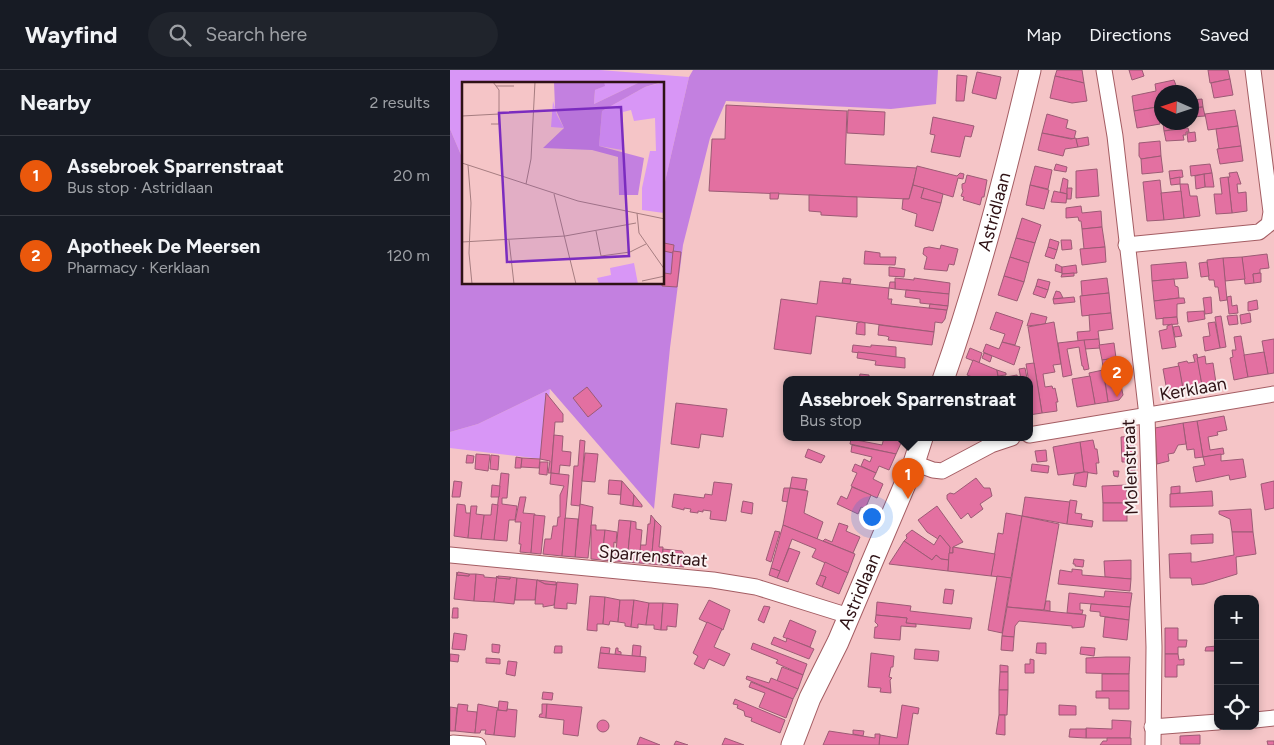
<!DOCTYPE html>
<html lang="en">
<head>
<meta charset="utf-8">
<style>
	body { margin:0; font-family:Figtree,sans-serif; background:#20242c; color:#f1f3f6 }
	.controls { position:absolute; right:15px; bottom:15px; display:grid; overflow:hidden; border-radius:10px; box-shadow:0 2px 8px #0003 }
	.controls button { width:45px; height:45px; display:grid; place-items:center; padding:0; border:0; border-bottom:1px solid #363941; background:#171b24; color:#f1f3f6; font:25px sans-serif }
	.compass { position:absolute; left:704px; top:15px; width:45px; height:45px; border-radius:50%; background:#171b24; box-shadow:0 2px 8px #0003; rotate:273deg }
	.you { position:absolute; left:421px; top:446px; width:18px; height:18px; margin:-12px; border:4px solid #fff; border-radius:50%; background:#1a73e8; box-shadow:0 0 0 8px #1a73e833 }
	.badge { display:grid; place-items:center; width:32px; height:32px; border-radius:50%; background:#ea580c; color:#fff; font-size:16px; font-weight:700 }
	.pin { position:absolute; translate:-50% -41px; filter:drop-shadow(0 1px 2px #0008) }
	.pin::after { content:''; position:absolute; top:26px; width:18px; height:15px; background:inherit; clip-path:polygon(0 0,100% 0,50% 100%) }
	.popup { position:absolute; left:333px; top:306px; width:250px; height:65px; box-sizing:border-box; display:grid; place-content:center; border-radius:10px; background:#171b24; filter:drop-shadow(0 1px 4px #0005); font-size:16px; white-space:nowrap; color:#9ea1a6 }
	.popup b { font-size:19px; color:#f1f3f6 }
	.popup::after { content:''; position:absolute; left:50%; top:100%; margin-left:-10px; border:10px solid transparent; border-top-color:#171b24 }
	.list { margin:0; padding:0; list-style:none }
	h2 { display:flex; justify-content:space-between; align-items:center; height:65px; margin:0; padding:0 20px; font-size:21px }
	h2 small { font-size:16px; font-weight:400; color:#9ea1a6 }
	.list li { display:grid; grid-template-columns:32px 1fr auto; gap:15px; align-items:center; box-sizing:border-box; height:80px; padding:0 20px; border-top:1px solid #363941 }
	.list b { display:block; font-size:19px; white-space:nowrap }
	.list p { margin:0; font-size:16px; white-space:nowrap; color:#9ea1a6 }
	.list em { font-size:16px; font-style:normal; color:#9ea1a6 }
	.icon { flex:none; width:28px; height:28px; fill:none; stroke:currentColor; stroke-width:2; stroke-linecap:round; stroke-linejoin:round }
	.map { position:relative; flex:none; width:824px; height:675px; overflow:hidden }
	header { display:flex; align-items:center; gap:30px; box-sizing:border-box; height:70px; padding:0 25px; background:#171b24; border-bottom:1px solid #363941 }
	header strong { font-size:24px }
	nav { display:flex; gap:28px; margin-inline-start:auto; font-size:18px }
	.search { width:350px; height:45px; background:#20242c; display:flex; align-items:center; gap:12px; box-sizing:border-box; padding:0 18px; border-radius:28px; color:#9ea1a6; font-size:19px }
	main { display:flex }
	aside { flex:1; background:#171b24 }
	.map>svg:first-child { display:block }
</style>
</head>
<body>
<header>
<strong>Wayfind</strong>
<div class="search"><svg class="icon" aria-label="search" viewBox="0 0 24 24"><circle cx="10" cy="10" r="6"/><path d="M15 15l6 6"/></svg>Search here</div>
<nav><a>Map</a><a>Directions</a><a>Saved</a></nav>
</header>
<main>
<aside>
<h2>Nearby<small>2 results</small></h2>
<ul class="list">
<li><span class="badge">1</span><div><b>Assebroek Sparrenstraat</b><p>Bus stop · Astridlaan</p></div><em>20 m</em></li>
<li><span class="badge">2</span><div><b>Apotheek De Meersen</b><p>Pharmacy · Kerklaan</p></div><em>120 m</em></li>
</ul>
</aside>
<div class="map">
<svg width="824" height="675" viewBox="0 0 824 675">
	<rect width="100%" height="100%" fill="#f5c5c7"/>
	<!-- green -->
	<g fill="#d896f6">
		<polygon points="0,0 150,0 239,7 214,116 214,14 14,14 14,92 0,59"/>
		<polygon points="100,319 92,389 0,378 0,362 28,354"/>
	</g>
	<!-- forest -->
	<polygon fill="#c380e0" points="243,0 488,0 486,34 441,39 276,31 260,68 233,175 220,278 204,439 100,319 28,354 0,362 0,59 14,92 14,214 214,214 214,116 239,7"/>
	<!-- building -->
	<g fill="#e370a1" stroke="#9c5b75">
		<polygon points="607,0 632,0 634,13 605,6"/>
		<polygon points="679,0 692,0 694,6 682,10"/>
		<polygon points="758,0 778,0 780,9 760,13"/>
		<polygon points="527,2 551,7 546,29 522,23"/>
		<polygon points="507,5 517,6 514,31 506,31"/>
		<polygon points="605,6 634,13 637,31 622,33 600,28"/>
		<polygon points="780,9 783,25 764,28 761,13"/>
		<polygon points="724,10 727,18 711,21 712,36 684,41 682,26 706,21 705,14"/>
		<polygon points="752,29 753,37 742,38 742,30"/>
		<polygon points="276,35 397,41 395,94 467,98 459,129 259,121 262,69 275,69"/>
		<polygon points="707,37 710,54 687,58 684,41"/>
		<polygon points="753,37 755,46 742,47 742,38"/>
		<polygon points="398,40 435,42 434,65 397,63"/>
		<polygon points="785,40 788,56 758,60 755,44"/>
		<polygon points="597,44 618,50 616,58 626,61 624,69 592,63"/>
		<polygon points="483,47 524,56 521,67 515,66 510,87 481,82 485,65 480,64"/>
		<polygon points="735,52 735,57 714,61 713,53"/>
		<polygon points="788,56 791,76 769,79 766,59"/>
		<polygon points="738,58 739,62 736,62 736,65 733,65 734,70 716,71 714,61"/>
		<polygon points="745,62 746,71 738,72 737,63"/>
		<polygon points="592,63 621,69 626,68 628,77 615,79 613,86 588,80"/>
		<polygon points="638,67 639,75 628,77 626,69"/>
		<polygon points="710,71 711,86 691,89 689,86 689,73"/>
		<polygon points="791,76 793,91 770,94 767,79"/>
		<polygon points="711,86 713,102 692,104 691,89"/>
		<polygon points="606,94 617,97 616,102 604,100"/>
		<polygon points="760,94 762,103 741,106 740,96"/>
		<polygon points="467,96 507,106 510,103 514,104 513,109 508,108 503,127 463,115"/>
		<polygon points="585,96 602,100 598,119 580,115"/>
		<polygon points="647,99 649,126 626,128 626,101"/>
		<polygon points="732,100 733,107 720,109 719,101"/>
		<polygon points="787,102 791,114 787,114 788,123 796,122 797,141 782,143 778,107 780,107 779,103"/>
		<polygon points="762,103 764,117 755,117 754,104"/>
		<polygon points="754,104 755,117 746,119 745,106"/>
		<polygon points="517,105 537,110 534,127 532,127 530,135 513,130 514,127 511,126 513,121 512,118 512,114 515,113"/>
		<polygon points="730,107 730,114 721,115 720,109"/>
		<polygon points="778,107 782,143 766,144 764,124 772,124 770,108"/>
		<polygon points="613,108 618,110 617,124 610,122"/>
		<polygon points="710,110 714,150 697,151 693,112"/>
		<polygon points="730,114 738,114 740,126 747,126 750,146 734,148"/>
		<polygon points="463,115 474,118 471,128 491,133 483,161 465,156 467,144 452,139 453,129 459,129"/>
		<polygon points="580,115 599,120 594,139 576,135"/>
		<polygon points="474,118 493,124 491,133 471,128"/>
		<polygon points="617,118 622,118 621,129 617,129"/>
		<polygon points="604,121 617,124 616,133 601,132"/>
		<polygon points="731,121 734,148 714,150 711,123"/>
		<polygon points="320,123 329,123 328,129 320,129"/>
		<polygon points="359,125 407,127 407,147 371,145 371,142 359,141"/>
		<polygon points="631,136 632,143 651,141 652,157 632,159 631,151 629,151 628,147 616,148 616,138"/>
		<polygon points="572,148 591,155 585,173 566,168"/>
		<polygon points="652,157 655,177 634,179 632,159"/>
		<polygon points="566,168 585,173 579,193 560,187"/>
		<polygon points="600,169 609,172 607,180 598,177"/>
		<polygon points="611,170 621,170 622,179 612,180"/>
		<polygon points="214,173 224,175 223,183 214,181"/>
		<polygon points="491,175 508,179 504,195 499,194 497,201 474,199 477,187 473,184 474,178 479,177 490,179"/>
		<polygon points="598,177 607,180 604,189 595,186"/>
		<polygon points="655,177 656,192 632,195 630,179"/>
		<polygon points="223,181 231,182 227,217 212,216 212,214 214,214 214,203 221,204"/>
		<polygon points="415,181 430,183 430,187 446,187 445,195 414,194"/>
		<polygon points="817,184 819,198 810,199 810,203 803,204 804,213 795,214 792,187"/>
		<polygon points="560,187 579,193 574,212 554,206"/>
		<polygon points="792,187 795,209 775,211 773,188"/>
		<polygon points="773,188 777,230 770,231 768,217 765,217 764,210 759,210 757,190"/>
		<polygon points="736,192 738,208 702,211 701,195"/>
		<polygon points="757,192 759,206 751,207 749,193"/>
		<polygon points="606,194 612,197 612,203 605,201"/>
		<polygon points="626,195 627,203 612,204 612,197"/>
		<polygon points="439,197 455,199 454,207 439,206"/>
		<polygon points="624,203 624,206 611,207 612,204"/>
		<polygon points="811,203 811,212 804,213 803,204"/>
		<polygon points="554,206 574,212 567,231 548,225"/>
		<polygon points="393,208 401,209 400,214 392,213"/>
		<polygon points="445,208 464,210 464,208 500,213 499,224 445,219"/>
		<polygon points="657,208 659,223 632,226 631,211"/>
		<polygon points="588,209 600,212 598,220 586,216"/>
		<polygon points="724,209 725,216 728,217 729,228 704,231 702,211"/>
		<polygon points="370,211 439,218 438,229 442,229 441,234 497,240 495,249 492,253 485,252 484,262 366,246 361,284 324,279 331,229 367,234"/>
		<polygon points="440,212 445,212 445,219 439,218"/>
		<polygon points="586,216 598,220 595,228 583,224"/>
		<polygon points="456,220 499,224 498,236 470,233 470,229 455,227"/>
		<polygon points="606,221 610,222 613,228 603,229"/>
		<polygon points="659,223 661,243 632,246 630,226"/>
		<polygon points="781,226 782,236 787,235 788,243 779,244 777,227"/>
		<polygon points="624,227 625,232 604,234 603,229"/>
		<polygon points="761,227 762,243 755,244 753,228"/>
		<polygon points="729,228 734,228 735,233 727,234 727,247 706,249 704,231"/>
		<polygon points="807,230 808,239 798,241 798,232"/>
		<polygon points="480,234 498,236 497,240 479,238"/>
		<polygon points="754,241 755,249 738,252 737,242"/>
		<polygon points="546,242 573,251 565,275 552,272 555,264 540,259"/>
		<polygon points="581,243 597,247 595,254 577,256"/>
		<polygon points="661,243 663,259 648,261 649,269 628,271 627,262 640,261 639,245"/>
		<polygon points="800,243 801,252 791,254 790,245"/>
		<polygon points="787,245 788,254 779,255 777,246"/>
		<polygon points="771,246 776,277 770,278 765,247"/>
		<polygon points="727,247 728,254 713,255 713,248"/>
		<polygon points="411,252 415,253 415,265 406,264 407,253"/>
		<polygon points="604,252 611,294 603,295 605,302 593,304 595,317 602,316 603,319 605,318 608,332 606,332 607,341 592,343 578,257"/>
		<polygon points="765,252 770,278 755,281 753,267 760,266 758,253"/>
		<polygon points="722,254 726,277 712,279 709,261 717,259 717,256"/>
		<polygon points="429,255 484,262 482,275 438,270 439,267 436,266 428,265"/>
		<polygon points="729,256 732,266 725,267 723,257"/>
		<polygon points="791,266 798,307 784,310 780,288 783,287 782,280 786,280 784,267"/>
		<polygon points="649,269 650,278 635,279 634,270"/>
		<polygon points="824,269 824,303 818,304 812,271"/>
		<polygon points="634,270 639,299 634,300 633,296 632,296 629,277 617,279 622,305 613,307 608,273"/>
		<polygon points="552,272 570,277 564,295 533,282 536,274 549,279"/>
		<polygon points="664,273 666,288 652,290 649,275"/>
		<polygon points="403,275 421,277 421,275 446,277 446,287 402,282"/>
		<polygon points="520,278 532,283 529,293 516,288"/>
		<polygon points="408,282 455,288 455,298 425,295 426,291 407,288"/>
		<polygon points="814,282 818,304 798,307 794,285"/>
		<polygon points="534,283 542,286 540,292 532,288"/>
		<polygon points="747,284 752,315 733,319 728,293 737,291 738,293 745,292 743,285"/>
		<polygon points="755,286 756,294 763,293 766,313 752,315 747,288"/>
		<polygon points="666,288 667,295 653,297 652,290"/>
		<polygon points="523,290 547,300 548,308 530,310 517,305"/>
		<polygon points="584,293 592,343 579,345 579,327 581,326 576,294"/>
		<polygon points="667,295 673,325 669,330 658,332 653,297"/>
		<polygon points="729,296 733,319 717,321 713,299"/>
		<polygon points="575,298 577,308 571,309 569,299"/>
		<polygon points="547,300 556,303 556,305 548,306"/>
		<polygon points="653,300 658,332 645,334 639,303"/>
		<polygon points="410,304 419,305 419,310 409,310"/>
		<polygon points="567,305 568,310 557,310 556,307"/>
		<polygon points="640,306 645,334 627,337 622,309"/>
		<polygon points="137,317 152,336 138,347 123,328"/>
		<polygon points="96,323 113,344 113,352 105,352 101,403 98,403 100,391 90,389"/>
		<polygon points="226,333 277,339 273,367 251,364 249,378 221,374"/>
		<polygon points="774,346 777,360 767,362 768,365 758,367 760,380 773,378 774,384 753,387 747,351"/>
		<polygon points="747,351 753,387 745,388 744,379 737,380 733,353"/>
		<polygon points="733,353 736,374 728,375 724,383 718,384 719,391 707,394 705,358"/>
		<polygon points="104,365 113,366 112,381 121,382 120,396 110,395 109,404 101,403"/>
		<polygon points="683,366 685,401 678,401 677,392 672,392 671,367"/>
		<polygon points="434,368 441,368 452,371 446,384 400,374 401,369 432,375"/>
		<polygon points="130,370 135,371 130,436 121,435 124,396 128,396"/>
		<polygon points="643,370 645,379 647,379 649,393 646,393 647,404 634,402 630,372"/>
		<polygon points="630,372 634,402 608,405 603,377"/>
		<polygon points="402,375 446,384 439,400 429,396 426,403 411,396 414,389 420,392 422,387 401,382"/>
		<polygon points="358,379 375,386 371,393 355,387"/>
		<polygon points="596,380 597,391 587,392 585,381"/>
		<polygon points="135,383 148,384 145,412 132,411"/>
		<polygon points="26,384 40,385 38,401 25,399"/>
		<polygon points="771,384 771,391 793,389 796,407 780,410 779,405 746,412 743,397 755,395 753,387"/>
		<polygon points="17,385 24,386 23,393 16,393"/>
		<polygon points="41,385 49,386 48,400 40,399"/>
		<polygon points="66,387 72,388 71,398 65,398"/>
		<polygon points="72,388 90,389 89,398 71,397"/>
		<polygon points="90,392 98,392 97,405 89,404"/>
		<polygon points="405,394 426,403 423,409 433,414 427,428 401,416 407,403 402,401"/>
		<polygon points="582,394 599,396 598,403 581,401"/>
		<polygon points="663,401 669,401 668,407 664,406"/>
		<polygon points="634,402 638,402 636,417 623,415 625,404"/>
		<polygon points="51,403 59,404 57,428 52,428 52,434 67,436 65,450 59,450 57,471 44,470"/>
		<polygon points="101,403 119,405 112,486 93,484 95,469 101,469 103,456 107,456 108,447 110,447 110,425 114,416 100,414"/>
		<polygon points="342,407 357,409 355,420 340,418"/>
		<polygon points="526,408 534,418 540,418 542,426 530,434 533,439 521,448 518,443 511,449 497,429 497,425 500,423 504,424"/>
		<polygon points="159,410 172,411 171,425 158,424"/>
		<polygon points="4,411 12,412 10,427 2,427"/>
		<polygon points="172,411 184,425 183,436 170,434"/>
		<polygon points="824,411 824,438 815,440 811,414"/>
		<polygon points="264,412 282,414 276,451 260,449 261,441 253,440 253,442 248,441 248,443 240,442 241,439 234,438 234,440 222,437 224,424 254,428 255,424 262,425"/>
		<polygon points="42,415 50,416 49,427 41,427"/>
		<polygon points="676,415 677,433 653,433 652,416"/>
		<polygon points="730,416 730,423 721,424 721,417"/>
		<polygon points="402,417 421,425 415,439 411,437 408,444 387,434 391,426 397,429"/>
		<polygon points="334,418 340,418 338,432 332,431"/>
		<polygon points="340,418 358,421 354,443 373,452 367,469 333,455"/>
		<polygon points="762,421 763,436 720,437 720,424"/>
		<polygon points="184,425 192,435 192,437 183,436"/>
		<polygon points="70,427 76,427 73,443 85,444 81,483 70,482 71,474 69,474 71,452 65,452"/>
		<polygon points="575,427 620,432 617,454 572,446"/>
		<polygon points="620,430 627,431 625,443 632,444 631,449 643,451 642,457 617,454"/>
		<polygon points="293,431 303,433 302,444 291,442"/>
		<rect x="653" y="433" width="24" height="18"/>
		<polygon points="7,434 15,435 16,443 21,443 18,468 4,466"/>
		<polygon points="42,434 48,435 44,470 31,469 34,445 41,445"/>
		<polygon points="130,434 143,437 138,488 125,487"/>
		<polygon points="21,436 27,436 26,444 34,445 31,469 18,468"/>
		<polygon points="487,436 513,472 503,477 503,483 499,483 500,477 490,465 488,469 477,462 468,450"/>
		<polygon points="801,439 803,462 782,462 780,449 769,444 769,441"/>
		<polygon points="556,443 572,446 561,508 541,506 548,463 553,464"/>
		<polygon points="84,445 95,446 91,484 81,483"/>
		<polygon points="201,445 205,450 201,494 189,493 190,475 196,475 198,454 200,454"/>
		<polygon points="572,446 609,454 594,540 557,537"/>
		<polygon points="115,448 128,449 125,487 112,486"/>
		<polygon points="169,450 181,451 177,492 165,491"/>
		<polygon points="205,450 211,456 209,477 213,477 212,495 201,494"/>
		<polygon points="181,451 186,452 186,459 192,460 189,493 177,492"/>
		<polygon points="389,453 398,456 396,461 410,467 403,483 373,471 375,469 382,472"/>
		<polygon points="141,455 146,455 146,460 155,460 152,490 141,489"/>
		<polygon points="333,455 405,484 398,503 362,487 366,479 342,469 330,501 321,498"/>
		<polygon points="155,460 167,462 166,473 164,472 163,491 152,490"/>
		<polygon points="462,460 484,475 490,465 500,477 499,490 491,489 486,485 482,490 454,471 457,468 456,465"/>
		<polygon points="325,461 330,462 321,492 316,490"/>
		<polygon points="782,462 803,462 806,484 786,487 787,504 754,514 742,515 741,508 720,508 719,484 741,483 741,492 746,492 784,485"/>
		<polygon points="763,464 763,473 741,474 741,465"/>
		<polygon points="454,471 482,490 486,485 491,489 499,490 498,501 439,494"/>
		<polygon points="503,477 545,484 541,506 498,501 499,483 503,483"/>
		<polygon points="339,478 350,482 338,512 327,508"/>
		<polygon points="213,479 232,481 235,486 234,497 212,495"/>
		<polygon points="624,489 634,490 633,497 625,496 625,494 623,494"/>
		<polygon points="681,490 681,509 655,507 654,491"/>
		<polygon points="375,492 398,503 389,524 372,517 376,507 370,505"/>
		<polygon points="321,498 330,501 327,508 319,505"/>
		<polygon points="622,499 632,500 632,505 681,509 680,521 608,514 610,500 622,502"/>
		<polygon points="7,502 7,505 19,506 19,504 26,504 24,531 4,529"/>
		<polygon points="8,502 19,504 19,506 7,505"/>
		<polygon points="26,504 34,505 34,507 46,508 47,506 44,532 24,531"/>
		<polygon points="370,505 376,507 372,517 366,514"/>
		<polygon points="47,506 48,508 60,509 60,507 67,508 64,534 44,532"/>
		<polygon points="48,506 60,507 60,509 48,508"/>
		<polygon points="547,506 561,508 552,563 538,560"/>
		<polygon points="67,508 87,510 85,530 65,530"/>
		<polygon points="87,510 106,512 106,515 95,514"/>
		<polygon points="87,510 95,514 106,515 107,512 104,535 93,537 93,534 85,534"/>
		<polygon points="107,512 128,514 126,534 117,533 117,539 104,538"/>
		<polygon points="495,519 504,520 502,534 493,533"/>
		<polygon points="655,521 682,523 680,537 630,533 630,540 633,540 632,544 617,543 619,523 654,527"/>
		<polygon points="140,526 155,527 153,554 147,554 147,561 137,560"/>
		<polygon points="155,527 170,530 168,552 160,551 159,555 153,554"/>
		<polygon points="170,530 184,530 181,557 175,556 175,553 168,552"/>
		<polygon points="184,530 199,533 196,555 188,554 188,558 181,557"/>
		<polygon points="259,530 280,540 273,560 249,549"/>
		<polygon points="596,531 600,531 600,541 594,540"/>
		<polygon points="427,532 461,536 460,541 522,548 520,559 456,553 457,548 426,545"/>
		<polygon points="199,533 213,533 211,560 204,559 204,555 196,555"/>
		<polygon points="213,533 228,534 226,557 217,556 217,560 211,560"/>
		<polygon points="641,534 680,537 679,550 650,546 650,542 640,541"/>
		<polygon points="314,536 320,537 314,553 308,550"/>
		<polygon points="557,537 636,545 634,557 622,558 622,556 569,551 565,556 564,567 552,566"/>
		<polygon points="3,538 8,538 8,548 2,548"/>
		<polygon points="426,545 457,548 456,553 466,554 466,557 451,556 450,570 424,568 425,557 427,557 428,555 425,552"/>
		<polygon points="655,547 679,550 677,570 653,567"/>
		<polygon points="340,550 366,561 360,577 333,567"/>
		<polygon points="257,552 272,559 264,577 280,584 274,596 259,589 254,599 244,594 248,586 243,583"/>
		<polygon points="715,558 728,558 728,570 737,570 736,577 728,577 728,584 715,584"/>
		<polygon points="4,563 17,565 15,580 2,579"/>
		<polygon points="552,566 564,567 563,581 551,580"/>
		<polygon points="324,567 336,572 337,568 364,579 359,589 321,574"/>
		<polygon points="303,573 357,594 353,605 326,593 328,590 301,579"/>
		<polygon points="587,573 596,573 596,584 586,583"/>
		<polygon points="42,574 50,575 49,583 42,582"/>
		<polygon points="183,575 191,576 190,587 182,586"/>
		<polygon points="105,576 112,576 112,583 104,583"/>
		<polygon points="767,576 767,581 755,581 756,577"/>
		<polygon points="151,577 160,578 159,584 150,583"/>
		<polygon points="631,577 645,578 644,586 630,584"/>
		<polygon points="166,578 168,578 168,581 171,582 171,585 165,584"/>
		<polygon points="465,579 489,581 488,591 464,589"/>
		<polygon points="150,583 196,587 195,602 148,598"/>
		<polygon points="421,583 444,586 443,597 441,597 439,607 442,608 440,610 441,623 430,622 431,618 418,617"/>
		<polygon points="0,584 9,585 8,592 0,591"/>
		<polygon points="715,584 728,584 729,590 734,589 734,595 727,595 727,607 715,607"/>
		<polygon points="656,587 680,587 679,604 636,603 636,588"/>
		<polygon points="36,588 50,589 50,594 36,593"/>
		<polygon points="580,589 584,590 584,603 575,603 575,594 580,594"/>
		<polygon points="58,591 67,592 65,606 56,604"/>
		<polygon points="550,595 558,596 558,602 550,602"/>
		<polygon points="332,597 353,605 348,619 327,611"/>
		<polygon points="550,602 558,602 558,620 549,620"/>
		<rect x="652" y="604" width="27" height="17"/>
		<polygon points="297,606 319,613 321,608 348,619 343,629 296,609"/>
		<polygon points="301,612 343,629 336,648 309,637 315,623 299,617"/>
		<polygon points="549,620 558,620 557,645 549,645"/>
		<polygon points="646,621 679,621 679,639 659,639 659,628 646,628"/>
		<polygon points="93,622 103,623 102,630 92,629"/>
		<polygon points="285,629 335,650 330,663 301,651 302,648 295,646 294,641 287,638 288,635 283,634"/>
		<polygon points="49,631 58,632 57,641 48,640"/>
		<polygon points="8,634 18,635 17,641 27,642 25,663 5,661"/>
		<polygon points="28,634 48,638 44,665 35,664 36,660 31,660 30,663 25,663"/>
		<polygon points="92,634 97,634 96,648 89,647 90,644 92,644"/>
		<polygon points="97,634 132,637 128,666 113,664 114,650 96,648"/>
		<polygon points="452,635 469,638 468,644 463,643 458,675 429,675 430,665 447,668"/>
		<polygon points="609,635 626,636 626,645 609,645"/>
		<polygon points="0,637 7,638 5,661 0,661"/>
		<polygon points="57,639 67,640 65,667 44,665 47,640 57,641"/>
		<polygon points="549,645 555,645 555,665 546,664"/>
		<circle cx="153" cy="656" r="6"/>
		<polygon points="662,650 681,651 680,668 636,668 636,658 662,659"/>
		<polygon points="620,659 636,659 636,668 619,667"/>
		<polygon points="403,660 414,661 413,666 403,664"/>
		<polygon points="379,661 425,668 425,664 430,664 429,675 373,675"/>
		<polygon points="750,665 750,674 730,674 730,666"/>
		<polygon points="190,667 210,675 187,675"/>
		<polygon points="275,668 294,675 272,675"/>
		<polygon points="657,668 681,668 681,675 650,675 653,671 657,671"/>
		<polygon points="226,671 238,675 224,675"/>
		<polygon points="817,671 824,671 824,675 818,675"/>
	</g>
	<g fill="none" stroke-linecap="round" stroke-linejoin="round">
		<defs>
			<g id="minor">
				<polyline points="654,0 665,66 697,346 704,577 703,675"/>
				<polyline points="676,175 809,162 819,154 821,142 803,0"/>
				<polyline points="579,365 824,324"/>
				<polyline points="464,393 483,400 492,401 541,375 562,368"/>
				<polyline points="0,485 263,510 306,517 399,546"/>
				<polyline points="805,650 824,648"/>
				<polyline points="702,657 768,652"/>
				<polyline points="3,673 28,675"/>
			</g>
			<g id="secondary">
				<path id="s1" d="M 493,310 C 529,208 555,105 580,0"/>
				<path id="s2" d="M 342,675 L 360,628 L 388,572 L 464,393 L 472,368"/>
			</g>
		</defs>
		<!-- minor casing -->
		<use href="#minor" stroke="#a45d63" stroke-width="17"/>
		<!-- secondary casing -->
		<use href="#secondary" stroke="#a45d63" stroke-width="23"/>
		<!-- minor -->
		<use href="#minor" stroke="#fff" stroke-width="15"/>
		<!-- secondary -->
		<use href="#secondary" stroke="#fff" stroke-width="21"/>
	</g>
	<g text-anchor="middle" stroke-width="4" stroke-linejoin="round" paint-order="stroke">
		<!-- street labels -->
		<g font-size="18" fill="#2f1215" stroke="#faf1f1">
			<text dy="6" stroke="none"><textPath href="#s1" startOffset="176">Astridlaan</textPath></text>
			<text transform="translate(743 319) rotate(-10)" y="6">Kerklaan</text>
			<text transform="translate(680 397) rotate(-92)" y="6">Molenstraat</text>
			<text transform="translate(203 486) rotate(5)" y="6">Sparrenstraat</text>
			<text dy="6" stroke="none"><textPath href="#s2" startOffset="168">Astridlaan</textPath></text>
		</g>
	</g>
	<!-- overview -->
	<g transform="translate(12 12)">
		<rect width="202" height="202" fill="#f5c5c7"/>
		<path d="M 142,0 L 178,0 L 132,22 L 133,8 L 142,4 ZM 202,0 L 202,131 L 180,128 L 180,106 L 188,69 L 194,69 L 193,36 L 172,39 L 169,28 L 161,30 L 160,68 L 137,64 L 140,29 L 183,5 ZM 91,19 L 95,33 L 102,46 L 89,45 ZM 172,181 L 176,202 L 137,202 L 135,196 L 149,193 L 148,186 Z" fill="#d896f6"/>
		<path d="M 92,0 L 142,0 L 143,4 L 133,8 L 132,22 L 178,0 L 200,0 L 183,5 L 140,29 L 137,64 L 182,76 L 176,113 L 157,113 L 156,75 L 130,68 L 81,66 L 102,46 L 93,26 Z" fill="#c380e0"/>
		<path fill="none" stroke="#a67d80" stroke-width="1" d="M 34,4 L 52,4M 0,34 L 37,32 L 37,8 L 31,0M 29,42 L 37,42 L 37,32M 0,81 L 116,119 L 203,137M 6,83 L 9,121 L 7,171 L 10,202M 64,102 L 69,77 L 73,0M 92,112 L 114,202M 175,131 L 177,151 L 203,188M 134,149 L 139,174 L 168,170 L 184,162M 47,158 L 52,202M 0,160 L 103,154 L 174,141M 180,199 L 203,194"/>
		<path fill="#7b2cbf" fill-opacity="0.15" stroke="#7b2cbf" stroke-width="2.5" d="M 159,25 L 167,174 L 45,180 L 37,31 Z"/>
		<rect width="202" height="202" fill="none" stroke="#2f1215" stroke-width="2.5"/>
	</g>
</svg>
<div class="controls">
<button>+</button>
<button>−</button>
<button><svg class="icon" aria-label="locate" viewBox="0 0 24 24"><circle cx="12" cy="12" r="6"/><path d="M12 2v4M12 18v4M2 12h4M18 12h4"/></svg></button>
</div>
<svg class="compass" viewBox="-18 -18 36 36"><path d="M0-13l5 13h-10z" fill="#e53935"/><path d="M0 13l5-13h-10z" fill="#9ea1a6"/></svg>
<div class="you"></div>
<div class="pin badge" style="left:458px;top:429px">1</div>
<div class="popup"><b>Assebroek Sparrenstraat</b>Bus stop</div>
<div class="pin badge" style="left:667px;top:327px">2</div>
</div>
</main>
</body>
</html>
